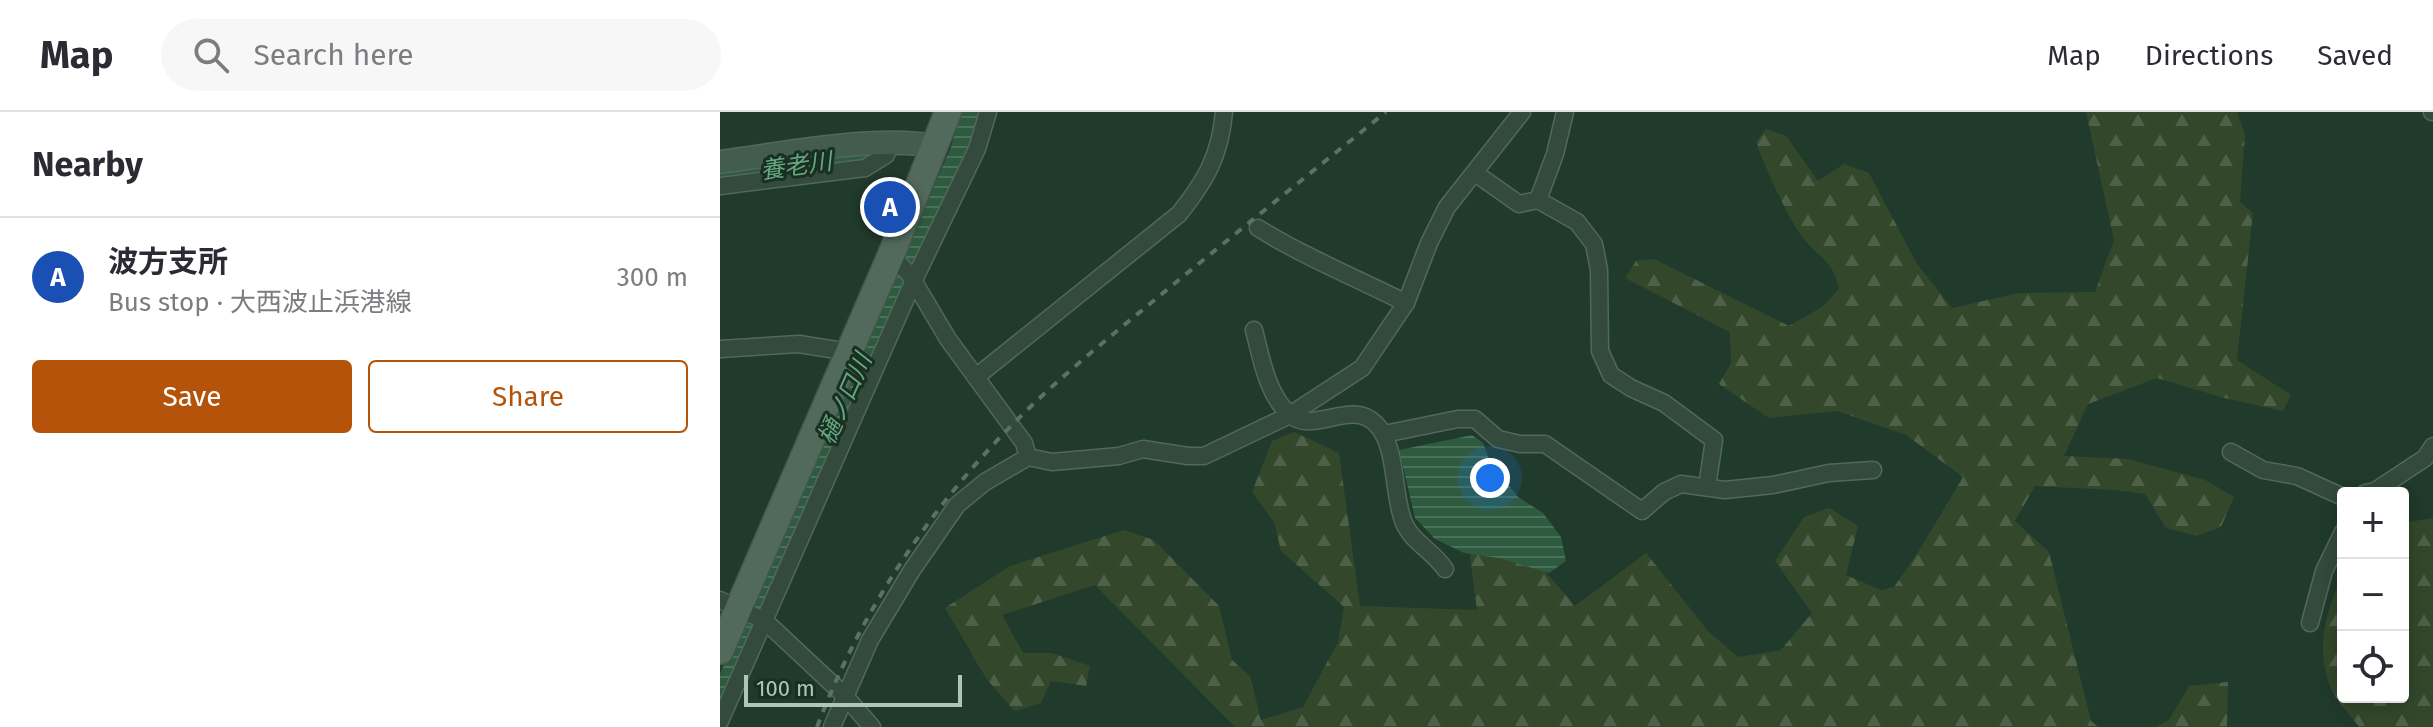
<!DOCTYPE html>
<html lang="en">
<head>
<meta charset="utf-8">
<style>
	body { margin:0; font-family:"Fira Sans","Noto Sans JP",sans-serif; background:#f7f7f7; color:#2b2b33 }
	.controls { position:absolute; right:24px; bottom:24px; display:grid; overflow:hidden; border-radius:8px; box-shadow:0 4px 20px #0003 }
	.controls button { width:72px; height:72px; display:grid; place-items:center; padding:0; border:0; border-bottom:2px solid #e1e1e2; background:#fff; color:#2b2b33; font:40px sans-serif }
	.scale { position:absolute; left:24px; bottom:20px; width:218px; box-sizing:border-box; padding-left:8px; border:4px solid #aec6b9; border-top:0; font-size:22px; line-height:28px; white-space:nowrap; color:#aec6b9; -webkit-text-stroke:6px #192f22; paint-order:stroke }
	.you { position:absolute; left:770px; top:366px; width:28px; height:28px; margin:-20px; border:6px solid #fff; border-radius:50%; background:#1a73e8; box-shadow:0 0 0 12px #1a73e833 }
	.badge { display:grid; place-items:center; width:52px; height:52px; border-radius:50%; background:#b45309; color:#fff; font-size:26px; font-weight:700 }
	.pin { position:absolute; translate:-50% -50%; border:4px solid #fff; box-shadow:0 2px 8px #0006 }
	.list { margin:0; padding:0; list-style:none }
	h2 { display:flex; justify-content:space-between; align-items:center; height:104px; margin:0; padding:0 32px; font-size:34px }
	h2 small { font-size:26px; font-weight:400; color:#7c7c81 }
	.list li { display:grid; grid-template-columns:52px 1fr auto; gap:24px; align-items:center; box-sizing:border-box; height:120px; padding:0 32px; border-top:2px solid #e1e1e2 }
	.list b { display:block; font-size:30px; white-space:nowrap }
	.list p { margin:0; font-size:26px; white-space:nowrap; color:#7c7c81 }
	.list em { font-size:26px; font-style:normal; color:#7c7c81 }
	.actions { display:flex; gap:16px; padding:24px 32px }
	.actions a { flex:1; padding:18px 0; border:2px solid #b45309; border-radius:8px; text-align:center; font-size:28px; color:#b45309 }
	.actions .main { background:#b45309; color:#fff }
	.icon { flex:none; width:44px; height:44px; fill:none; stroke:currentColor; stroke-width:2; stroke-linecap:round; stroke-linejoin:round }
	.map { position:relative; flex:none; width:1713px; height:615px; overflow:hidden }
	header { display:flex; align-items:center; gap:48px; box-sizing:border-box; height:112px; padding:0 40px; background:#fff; border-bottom:2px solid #e1e1e2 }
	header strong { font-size:38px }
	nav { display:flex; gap:44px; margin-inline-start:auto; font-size:28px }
	.search { width:560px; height:72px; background:#f7f7f7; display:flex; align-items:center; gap:20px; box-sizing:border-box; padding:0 28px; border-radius:44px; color:#7c7c81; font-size:30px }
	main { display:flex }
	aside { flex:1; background:#fff }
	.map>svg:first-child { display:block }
</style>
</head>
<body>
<header>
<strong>Map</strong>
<div class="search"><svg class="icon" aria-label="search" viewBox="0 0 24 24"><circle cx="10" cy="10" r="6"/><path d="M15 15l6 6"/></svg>Search here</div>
<nav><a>Map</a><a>Directions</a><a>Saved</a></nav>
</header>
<main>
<aside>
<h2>Nearby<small></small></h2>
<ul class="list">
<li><span class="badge" style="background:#1a4fb4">A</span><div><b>波方支所</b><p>Bus stop · 大西波止浜港線</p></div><em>300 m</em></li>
</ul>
<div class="actions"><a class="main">Save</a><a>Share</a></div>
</aside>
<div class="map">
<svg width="1713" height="615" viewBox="0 0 1713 615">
	<defs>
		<pattern id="forest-firs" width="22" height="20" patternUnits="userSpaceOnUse" patternTransform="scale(2)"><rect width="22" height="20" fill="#33482b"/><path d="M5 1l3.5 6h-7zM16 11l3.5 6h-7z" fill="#4e6148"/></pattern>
		<pattern id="water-rules" width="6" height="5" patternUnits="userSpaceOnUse" patternTransform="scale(2)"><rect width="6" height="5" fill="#2e5b40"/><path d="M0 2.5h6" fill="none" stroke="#4a715a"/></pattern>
	</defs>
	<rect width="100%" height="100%" fill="#203a2b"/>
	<!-- forest -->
	<g fill="url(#forest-firs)">
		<path d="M 1366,0 L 1517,0 L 1525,22 L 1520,90 L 1533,101 L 1517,248 L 1571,283 L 1563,299 L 1504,286 L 1437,266 L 1368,292 L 1344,344 L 1408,347 L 1485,368 L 1514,385 L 1501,415 L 1477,424 L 1446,416 L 1425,382 L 1395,378 L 1315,374 L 1295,409 L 1329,440 L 1371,609 L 1378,615 L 515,615 L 375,473 L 282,503 L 303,541 L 332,541 L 370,554 L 366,574 L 331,569 L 321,591 L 294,599 L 266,566 L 225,496 L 290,454 L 404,418 L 434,428 L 499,494 L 512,548 L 530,564 L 541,608 L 583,595 L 618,530 L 624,495 L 561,439 L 554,410 L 532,380 L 552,329 L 574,320 L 619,341 L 640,494 L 757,498 L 749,437 L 819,452 L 855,494 L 926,441 L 988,519 L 1018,545 L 1061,538 L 1092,501 L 1055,449 L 1084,405 L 1109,396 L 1138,414 L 1126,463 L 1161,478 L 1174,475 L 1199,439 L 1243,365 L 1186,323 L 1117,299 L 1049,306 L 999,272 L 1011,251 L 1010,220 L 905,166 L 916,149 L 934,147 L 1069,214 L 1102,195 L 1119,177 C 1113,148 1101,148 1084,127 C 1069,109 1044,53 1036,30 L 1046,17 L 1066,24 L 1098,69 L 1124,52 L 1149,61 L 1197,152 L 1232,196 L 1299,181 L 1375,180 L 1394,128 Z"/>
		<path d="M 1713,406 L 1713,615 L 1639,615 C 1630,602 1615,588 1610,574 C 1596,538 1605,497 1623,465 L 1623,585 L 1683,585 L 1683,411 Z"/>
		<polygon points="1508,570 1507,615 1436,615 1449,608 1469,574"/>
	</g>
	<!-- water -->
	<g fill="url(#water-rules)">
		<polygon points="241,0 265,0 0,603 0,562 231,35"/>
		<polygon points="752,323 763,331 770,350 798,385 823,401 841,425 846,449 829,461 779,446 744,441 715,427 695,406 679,338"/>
	</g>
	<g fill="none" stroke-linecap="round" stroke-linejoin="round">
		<!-- river -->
		<polyline stroke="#2e5b40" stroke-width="26" points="0,64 151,44"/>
		<defs>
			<g id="street">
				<polyline points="845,0 835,42 818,88 857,110 874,132 879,158 880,239 891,263 911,276 944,291 994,328 987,375"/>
				<polyline points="1712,0 1713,0"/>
				<polyline points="755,61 799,92 818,88"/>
				<polyline points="0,74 145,56 166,43 169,32"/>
				<path d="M 538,116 C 585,145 636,166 686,191"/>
				<polyline points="171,143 190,163 228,227 304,331 308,345"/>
				<path d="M 534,218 C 541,245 547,282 569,302 C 593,324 631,286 656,312 C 678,334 672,383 684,411 C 692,430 713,439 725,457"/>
				<polyline points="0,237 79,232 129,240"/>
				<path d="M 256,265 L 459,102 C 486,68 500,44 504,0"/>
				<polyline points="664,322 738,307 755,307 778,327 800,332 825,332 922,399 944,380 961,372 1005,378 1053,373 1109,361 1153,358"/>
				<polyline points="1511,340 1543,358 1577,364 1623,385"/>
				<polyline points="1645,381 1655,379 1705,346 1713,334"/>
				<polyline points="0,488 45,509 124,583 152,615"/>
				<polyline points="1590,511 1604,459 1623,420"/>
				<polyline points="0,609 194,168 257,37 268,0"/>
				<polyline points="112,615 150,528 192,458 237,393 265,370 308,345 332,350 399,344 423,337 468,344 484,344 570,303 642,256 686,191 709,131 727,95 802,0"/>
			</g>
			<path id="secondary" d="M 0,50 C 63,42 154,23 215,34"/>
			<polyline id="primary" points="0,539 171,143 228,0"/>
		</defs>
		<!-- street casing -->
		<use href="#street" stroke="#51685b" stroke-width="19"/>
		<!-- secondary casing -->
		<use href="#secondary" stroke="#51685b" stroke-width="25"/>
		<!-- primary casing -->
		<use href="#primary" stroke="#405649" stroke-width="29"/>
		<!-- street -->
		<use href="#street" stroke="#344a3d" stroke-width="16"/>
		<!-- secondary -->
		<use href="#secondary" stroke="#425d4e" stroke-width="22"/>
		<!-- primary -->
		<use href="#primary" stroke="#526a5c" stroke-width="26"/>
		<!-- rail -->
		<path stroke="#587363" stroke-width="4" stroke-dasharray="8 8" stroke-linecap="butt" d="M 97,615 C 145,488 225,373 324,282 C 364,245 407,211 449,176 C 521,117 594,58 666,0"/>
	</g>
	<g text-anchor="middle" stroke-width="6" stroke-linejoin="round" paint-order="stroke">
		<!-- water labels -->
		<g font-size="24" font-style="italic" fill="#66a780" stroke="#192f22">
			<text transform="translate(76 54) rotate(-8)" y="8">養老川</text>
			<text transform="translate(125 287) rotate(-66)" y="8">樋ノ口川</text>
		</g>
	</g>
</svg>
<div class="controls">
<button>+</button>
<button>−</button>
<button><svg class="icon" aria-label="locate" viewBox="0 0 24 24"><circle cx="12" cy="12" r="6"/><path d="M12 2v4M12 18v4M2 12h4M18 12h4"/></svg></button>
</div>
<div class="scale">100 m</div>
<div class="you"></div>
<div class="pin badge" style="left:170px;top:95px;background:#1a4fb4">A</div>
</div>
</main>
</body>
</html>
